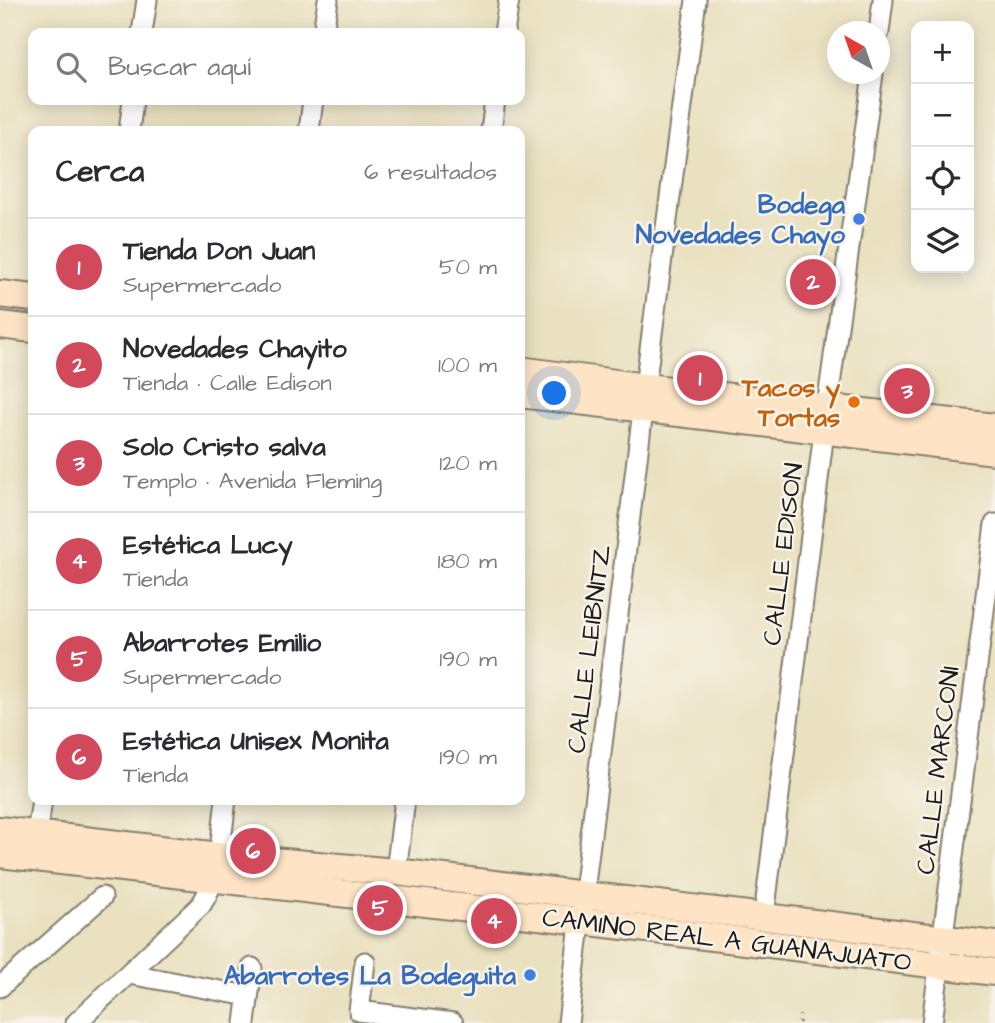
<!DOCTYPE html>
<html lang="es">
<head>
<meta charset="utf-8">
<style>
	body { margin:0; font-family:"Architects Daughter",sans-serif; background:#f2f2f3; color:#2b2b33 }
	.controls { position:absolute; right:21px; top:21px; display:grid; overflow:hidden; border-radius:14px; box-shadow:0 4px 18px #0003 }
	.controls button { width:63px; height:63px; display:grid; place-items:center; padding:0; border:0; border-bottom:2px solid #e1e1e2; background:#fff; color:#2b2b33; font:35px sans-serif }
	.compass { position:absolute; left:827px; top:21px; width:63px; height:63px; border-radius:50%; background:#fff; box-shadow:0 4px 18px #0003; rotate:320deg }
	.you { position:absolute; left:555px; top:394px; width:24px; height:24px; margin:-18px; border:5px solid #fff; border-radius:50%; background:#1a73e8; box-shadow:0 0 0 10px #1a73e833 }
	.badge { display:grid; place-items:center; width:46px; height:46px; border-radius:50%; background:#d1495b; color:#fff; font-size:23px; font-weight:700 }
	.pin { position:absolute; translate:-50% -50%; border:4px solid #fff; box-shadow:0 2px 7px #0006 }
	.list { margin:0; padding:0; list-style:none }
	h2 { display:flex; justify-content:space-between; align-items:center; height:91px; margin:0; padding:0 28px; font-size:30px }
	h2 small { font-size:23px; font-weight:400; color:#7c7c81 }
	.list li { display:grid; grid-template-columns:46px 1fr auto; gap:21px; align-items:center; box-sizing:border-box; height:98px; padding:0 28px; border-top:2px solid #e1e1e2 }
	.list b { display:block; font-size:26px; white-space:nowrap }
	.list p { margin:0; font-size:23px; white-space:nowrap; color:#7c7c81 }
	.list em { font-size:23px; font-style:normal; color:#7c7c81 }
	.icon { flex:none; width:38px; height:38px; fill:none; stroke:currentColor; stroke-width:2; stroke-linecap:round; stroke-linejoin:round }
	.map { position:relative; flex:none; width:995px; height:1023px; overflow:hidden }
	.search { position:absolute; background:#fff; box-shadow:0 4px 18px #0003; left:28px; top:28px; width:497px; height:77px; display:flex; align-items:center; gap:18px; box-sizing:border-box; padding:0 24px; border-radius:14px; color:#7c7c81; font-size:26px }
	.panel { position:absolute; background:#fff; box-shadow:0 4px 18px #0003; left:28px; top:126px; width:497px; height:679px; border-radius:14px }
	.map>svg:first-child { display:block }
</style>
</head>
<body>
<div class="map">
<svg width="995" height="1023" viewBox="0 0 995 1023">
	<rect width="100%" height="100%" fill="#f7f3e8"/>
	<filter id="ink" filterUnits="userSpaceOnUse"><feTurbulence type="fractalNoise" baseFrequency=".0143" numOctaves="2"/><feDisplacementMap in="SourceGraphic" scale="14" xChannelSelector="R" yChannelSelector="G"/><feConvolveMatrix kernelMatrix="1 2 1 2 8 2 1 2 1" color-interpolation-filters="sRGB"/></filter>
	<filter id="wash" filterUnits="userSpaceOnUse"><feTurbulence type="fractalNoise" baseFrequency=".00686" numOctaves="4" result="noise"/><feDisplacementMap in="SourceGraphic" scale="28" xChannelSelector="R" yChannelSelector="G"/><feGaussianBlur stdDeviation="1.57" result="paint"/><feColorMatrix in="noise" values="0 0 0 0 0 0 0 0 0 0 0 0 0 0 0 0 0 1.4 0 .05"/><feComposite in="paint" operator="in"/></filter>
	<g filter="url(#wash)">
		<rect width="100%" height="100%" fill="#eae1c0"/>
	</g>
	<g filter="url(#ink)">
		<g fill="none" stroke-linecap="round" stroke-linejoin="round">
			<defs>
				<g id="street">
					<polyline points="879,32 883,0"/>
					<polyline points="142,33 147,0"/>
					<polyline points="323,33 328,0"/>
					<polyline points="504,33 509,0"/>
					<polyline points="129,131 133,100"/>
					<polyline points="309,131 313,100"/>
					<polyline points="491,131 495,100"/>
					<polyline points="645,387 696,0"/>
					<polyline points="35,847 42,800"/>
					<polyline points="396,872 405,800"/>
					<polyline points="764,916 827,407 873,74"/>
					<polyline points="365,962 359,1011 453,1023"/>
					<polyline points="129,974 248,996"/>
					<polyline points="0,987 102,897"/>
					<path d="M 76,1023 L 201,905 C 221,875 221,835 226,800"/>
					<polyline points="245,1023 252,968"/>
					<polyline points="568,1023 643,410"/>
					<polyline points="932,1023 995,524"/>
				</g>
				<g id="secondary">
					<polyline points="0,294 33,298"/>
					<polyline points="0,325 33,329"/>
					<polyline points="520,370 645,387 995,427"/>
					<polyline points="520,394 995,451"/>
					<polyline points="0,830 219,856 396,872 995,945"/>
					<polyline points="0,854 582,921 995,972"/>
				</g>
			</defs>
			<!-- street casing -->
			<use href="#street" stroke="#837e6e" stroke-width="23"/>
			<!-- secondary casing -->
			<use href="#secondary" stroke="#837e6e" stroke-width="30"/>
			<!-- path -->
			<polyline stroke="#837e6e" stroke-width="3.5" stroke-dasharray="2 5" stroke-linecap="butt" points="799,1023 800,1015"/>
			<!-- street -->
			<use href="#street" stroke="#fff" stroke-width="19"/>
			<!-- secondary -->
			<use href="#secondary" stroke="#fee4c5" stroke-width="26"/>
		</g>
	</g>
	<!-- markers -->
	<g fill="#3f7fe0" stroke="#f7f3e8" stroke-width="2.5">
		<circle cx="859" cy="219" r="7"/>
		<circle cx="530" cy="975" r="7"/>
	</g>
	<circle fill="#e8710a" stroke="#f7f3e8" stroke-width="2.5" cx="854" cy="402" r="7"/>
	<g text-anchor="middle" stroke-width="5" stroke-linejoin="round" paint-order="stroke">
		<!-- shop labels -->
		<g font-size="26" font-weight="bold" fill="#366cbe" stroke="#f7f3e8" text-anchor="end">
			<text x="845" y="213">Bodega<tspan x="845" dy="30">Novedades Chayo</tspan></text>
			<text x="516" y="984">Abarrotes La Bodeguita</text>
		</g>
		<!-- food labels -->
		<g font-size="26" font-weight="bold" fill="#c56008" stroke="#f7f3e8" text-anchor="end">
			<text x="840" y="396">Tacos y<tspan x="840" dy="30">Tortas</tspan></text>
		</g>
		<!-- street labels -->
		<g font-size="26" fill="#1c1c1c" stroke="#f7f3e8">
			<text transform="translate(782 554) rotate(-83)" y="9">CALLE EDISON</text>
			<text transform="translate(588 649) rotate(-83)" y="9">CALLE LEIBNITZ</text>
			<text transform="translate(937 770) rotate(-83)" y="9">CALLE MARCONI</text>
			<text transform="translate(727 939) rotate(7)" y="9">CAMINO REAL A GUANAJUATO</text>
		</g>
	</g>
</svg>
<div class="controls">
<button>+</button>
<button>−</button>
<button><svg class="icon" aria-label="locate" viewBox="0 0 24 24"><circle cx="12" cy="12" r="6"/><path d="M12 2v4M12 18v4M2 12h4M18 12h4"/></svg></button>
<button><svg class="icon" aria-label="layers" viewBox="0 0 24 24"><path d="M12 4l9 5-9 5-9-5zM3 14l9 5 9-5"/></svg></button>
</div>
<svg class="compass" viewBox="-18 -18 36 36"><path d="M0-13l5 13h-10z" fill="#e53935"/><path d="M0 13l5-13h-10z" fill="#7c7c81"/></svg>
<div class="you"></div>
<div class="pin badge" style="left:700px;top:378px">1</div>
<div class="pin badge" style="left:813px;top:282px">2</div>
<div class="pin badge" style="left:907px;top:391px">3</div>
<div class="pin badge" style="left:494px;top:921px">4</div>
<div class="pin badge" style="left:380px;top:908px">5</div>
<div class="pin badge" style="left:253px;top:851px">6</div>
<div class="search"><svg class="icon" aria-label="search" viewBox="0 0 24 24"><circle cx="10" cy="10" r="6"/><path d="M15 15l6 6"/></svg>Buscar aquí</div>
<section class="panel">
<h2>Cerca<small>6 resultados</small></h2>
<ul class="list">
<li><span class="badge">1</span><div><b>Tienda Don Juan</b><p>Supermercado</p></div><em>50 m</em></li>
<li><span class="badge">2</span><div><b>Novedades Chayito</b><p>Tienda · Calle Edison</p></div><em>100 m</em></li>
<li><span class="badge">3</span><div><b>Solo Cristo salva</b><p>Templo · Avenida Fleming</p></div><em>120 m</em></li>
<li><span class="badge">4</span><div><b>Estética Lucy</b><p>Tienda</p></div><em>180 m</em></li>
<li><span class="badge">5</span><div><b>Abarrotes Emilio</b><p>Supermercado</p></div><em>190 m</em></li>
<li><span class="badge">6</span><div><b>Estética Unisex Monita</b><p>Tienda</p></div><em>190 m</em></li>
</ul>
</section>
</div>
</body>
</html>
